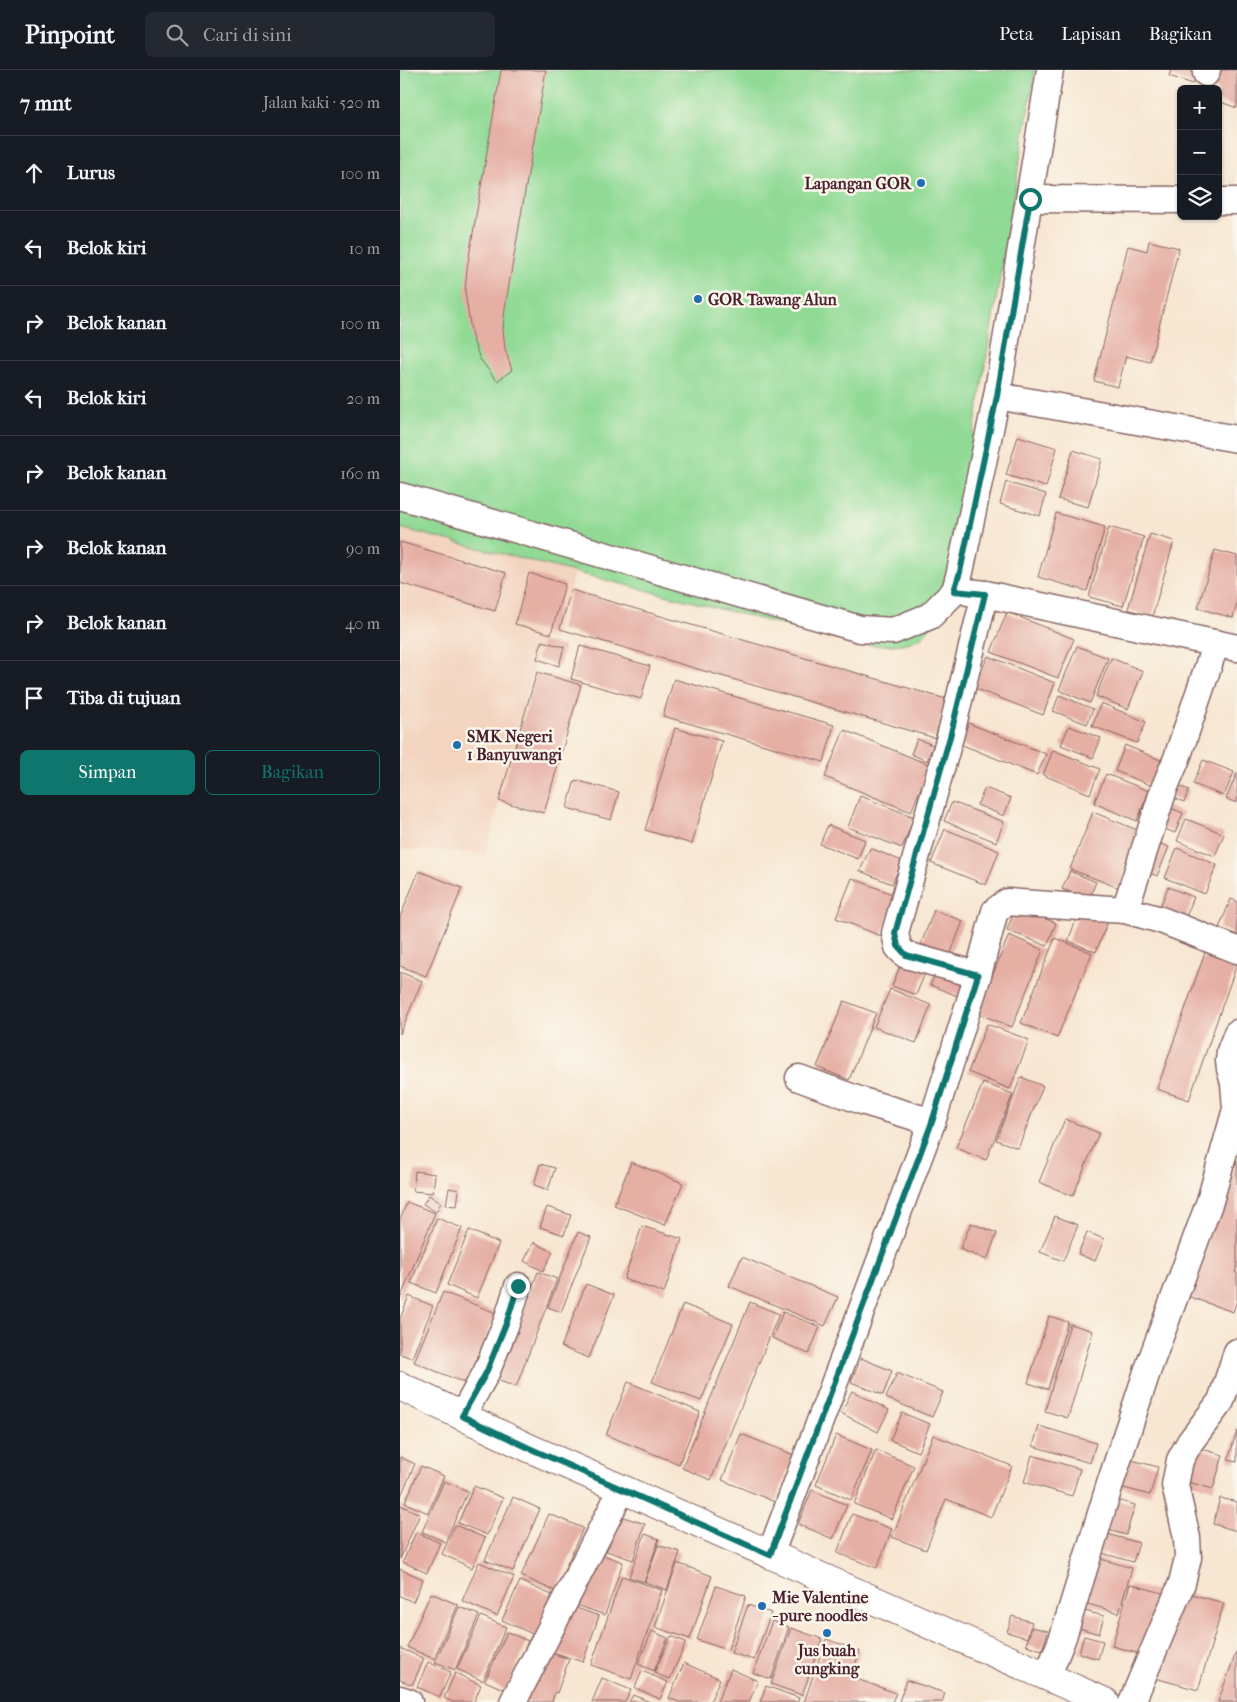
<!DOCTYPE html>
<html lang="id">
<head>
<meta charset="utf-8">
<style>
	body { margin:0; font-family:"IM FELL French Canon",serif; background:#242831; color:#f1f3f6 }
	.controls { position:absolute; right:15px; top:15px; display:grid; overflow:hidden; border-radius:8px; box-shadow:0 1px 4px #0004 }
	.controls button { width:45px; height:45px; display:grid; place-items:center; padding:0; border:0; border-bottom:1px solid #363941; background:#171b24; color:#f1f3f6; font:25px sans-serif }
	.stop { position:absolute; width:15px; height:15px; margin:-11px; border:4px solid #0f766e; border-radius:50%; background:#fff }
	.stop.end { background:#0f766e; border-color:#fff; box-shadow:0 1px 5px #0008 }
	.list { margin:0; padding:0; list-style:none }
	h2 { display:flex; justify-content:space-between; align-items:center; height:65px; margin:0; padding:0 20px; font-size:21px }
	h2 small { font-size:16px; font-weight:400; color:#9ea1a6 }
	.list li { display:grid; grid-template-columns:32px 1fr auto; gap:15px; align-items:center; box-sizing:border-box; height:75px; padding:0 20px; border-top:1px solid #363941 }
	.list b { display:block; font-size:19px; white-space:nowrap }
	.list em { font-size:16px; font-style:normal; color:#9ea1a6 }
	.actions { display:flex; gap:10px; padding:15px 20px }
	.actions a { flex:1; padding:11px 0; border:1px solid #0f766e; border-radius:8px; text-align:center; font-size:18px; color:#0f766e }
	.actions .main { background:#0f766e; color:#fff }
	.icon { flex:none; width:28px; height:28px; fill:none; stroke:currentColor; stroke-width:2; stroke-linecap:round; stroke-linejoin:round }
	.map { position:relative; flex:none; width:837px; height:1632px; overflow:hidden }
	header { display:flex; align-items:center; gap:30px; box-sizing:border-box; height:70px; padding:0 25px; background:#171b24; border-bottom:1px solid #363941 }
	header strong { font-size:24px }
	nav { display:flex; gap:28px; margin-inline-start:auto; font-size:18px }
	.search { width:350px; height:45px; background:#242831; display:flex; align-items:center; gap:12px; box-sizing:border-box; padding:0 18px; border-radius:8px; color:#9ea1a6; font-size:19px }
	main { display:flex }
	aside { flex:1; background:#171b24 }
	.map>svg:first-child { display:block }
</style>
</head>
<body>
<header>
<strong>Pinpoint</strong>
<div class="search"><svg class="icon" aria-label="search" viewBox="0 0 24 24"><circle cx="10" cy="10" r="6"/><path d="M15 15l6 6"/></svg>Cari di sini</div>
<nav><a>Peta</a><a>Lapisan</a><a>Bagikan</a></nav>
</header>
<main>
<aside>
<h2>7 mnt<small>Jalan kaki · 520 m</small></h2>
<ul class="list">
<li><svg class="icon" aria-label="ahead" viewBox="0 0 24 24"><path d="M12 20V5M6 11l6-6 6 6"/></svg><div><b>Lurus</b></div><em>100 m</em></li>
<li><svg class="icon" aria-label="left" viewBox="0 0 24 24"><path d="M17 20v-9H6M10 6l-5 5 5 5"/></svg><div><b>Belok kiri</b></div><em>10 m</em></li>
<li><svg class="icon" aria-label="right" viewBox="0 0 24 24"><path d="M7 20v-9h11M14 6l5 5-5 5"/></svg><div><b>Belok kanan</b></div><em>100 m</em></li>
<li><svg class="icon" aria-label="left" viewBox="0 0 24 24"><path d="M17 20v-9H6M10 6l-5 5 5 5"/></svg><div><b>Belok kiri</b></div><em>20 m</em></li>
<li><svg class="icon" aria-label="right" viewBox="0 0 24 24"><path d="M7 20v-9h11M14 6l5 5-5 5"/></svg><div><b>Belok kanan</b></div><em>160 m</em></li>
<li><svg class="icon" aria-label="right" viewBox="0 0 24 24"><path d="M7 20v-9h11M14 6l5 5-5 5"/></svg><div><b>Belok kanan</b></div><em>90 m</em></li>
<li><svg class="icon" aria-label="right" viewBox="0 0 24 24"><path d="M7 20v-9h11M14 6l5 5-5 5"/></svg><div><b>Belok kanan</b></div><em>40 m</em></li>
<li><svg class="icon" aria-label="arrive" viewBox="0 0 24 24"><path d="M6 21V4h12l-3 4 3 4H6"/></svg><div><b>Tiba di tujuan</b></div></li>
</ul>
<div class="actions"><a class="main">Simpan</a><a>Bagikan</a></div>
</aside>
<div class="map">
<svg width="837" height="1632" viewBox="0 0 837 1632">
	<rect width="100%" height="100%" fill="#fbf7ec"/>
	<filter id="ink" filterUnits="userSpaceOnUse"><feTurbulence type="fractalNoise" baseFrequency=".02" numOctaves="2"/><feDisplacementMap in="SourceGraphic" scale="10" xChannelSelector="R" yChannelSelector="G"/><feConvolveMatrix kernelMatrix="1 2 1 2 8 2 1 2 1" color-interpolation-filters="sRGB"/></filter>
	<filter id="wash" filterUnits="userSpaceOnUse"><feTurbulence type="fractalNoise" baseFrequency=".0096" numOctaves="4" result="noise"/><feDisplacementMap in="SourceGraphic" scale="20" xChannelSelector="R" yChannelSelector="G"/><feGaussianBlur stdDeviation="1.12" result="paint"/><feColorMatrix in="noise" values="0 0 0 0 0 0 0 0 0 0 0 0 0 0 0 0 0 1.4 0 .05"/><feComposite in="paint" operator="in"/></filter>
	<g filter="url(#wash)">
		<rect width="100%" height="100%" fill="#f7e6d1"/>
		<!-- built -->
		<polygon fill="#f3d4bf" points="0,458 175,502 153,570 142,567 86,784 0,779"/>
		<!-- green -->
		<path fill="#91da95" stroke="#6e7c60" d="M 0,0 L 635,0 L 548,515 C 542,530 533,562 518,569 C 502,577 480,575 463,575 L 0,458 Z"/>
		<g id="blocks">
			<!-- building -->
			<g fill="#e5afa4">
				<polygon points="101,0 146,0 105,238 103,259 105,279 112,300 97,311 80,289 72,267 65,222 67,198"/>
				<polygon points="771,0 798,0 793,14 769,6"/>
				<polygon points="815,0 837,0 837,38 818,31 818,19 807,19"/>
				<polygon points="749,171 779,178 750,292 726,286 718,317 694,311 728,176 747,181"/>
				<polygon points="618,366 657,378 646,417 606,405"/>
				<polygon points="673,380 702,389 688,437 658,429"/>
				<polygon points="606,412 646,424 640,446 600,434"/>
				<polygon points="656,443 705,457 687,521 638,507"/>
				<polygon points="709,457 744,467 723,536 689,527"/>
				<polygon points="750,464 774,471 752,547 728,539"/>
				<polygon points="0,472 106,503 95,541 0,513"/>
				<polygon points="815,480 837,486 837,533 833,548 798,538"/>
				<polygon points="129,503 165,514 151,564 115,554"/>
				<polygon points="171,520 546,629 535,668 160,559"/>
				<polygon points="607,542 674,569 658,608 591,582"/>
				<polygon points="142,571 164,577 159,596 137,589"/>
				<polygon points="180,576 250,596 241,629 171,609"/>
				<polygon points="677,576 708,588 690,633 659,620"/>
				<polygon points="588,586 655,613 643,645 574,618"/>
				<polygon points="711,588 743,601 728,639 696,626"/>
				<polygon points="137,602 181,615 144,743 99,731"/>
				<polygon points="274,609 434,655 424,692 263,646"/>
				<polygon points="659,625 693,639 687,654 653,641"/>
				<polygon points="701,633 746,652 737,673 692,656"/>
				<polygon points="568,653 646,684 637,705 560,674"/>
				<polygon points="669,656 701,668 693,688 661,675"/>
				<polygon points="275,658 322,671 292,774 245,760"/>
				<polygon points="444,660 530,695 511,742 425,707"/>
				<polygon points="517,669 533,675 527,691 511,684"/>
				<polygon points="725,675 765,692 755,717 715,701"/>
				<polygon points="653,680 700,699 690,724 643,705"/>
				<polygon points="803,690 834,702 824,726 793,714"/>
				<polygon points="837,703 837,733 826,729"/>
				<polygon points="706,704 749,721 737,751 694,733"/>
				<polygon points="175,710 219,722 211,750 167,738"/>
				<polygon points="776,715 789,720 784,732 771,727"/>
				<polygon points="585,718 611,728 604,746 577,735"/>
				<polygon points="460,726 514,747 502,778 448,757"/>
				<polygon points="552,732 604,752 596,772 544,751"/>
				<polygon points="763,735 783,743 775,763 755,755"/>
				<polygon points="693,742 742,762 719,818 670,799"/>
				<polygon points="786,749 824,764 815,786 777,771"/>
				<polygon points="428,755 465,770 458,789 420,774"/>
				<polygon points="545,759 599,781 586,815 531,793"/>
				<polygon points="751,770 769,777 757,806 740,799"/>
				<polygon points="470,778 502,791 492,814 460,801"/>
				<polygon points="777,778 817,795 805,824 765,808"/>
				<polygon points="19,801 62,818 26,906 0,896 0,847"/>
				<polygon points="670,801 696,812 689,829 662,819"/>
				<polygon points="452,808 497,826 481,866 436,848"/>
				<polygon points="768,817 794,827 786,847 760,837"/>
				<polygon points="831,829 837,831 837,865 819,858"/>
				<polygon points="616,837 656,853 647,876 607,860"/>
				<polygon points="534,840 563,851 550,885 521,874"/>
				<polygon points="679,842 707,853 696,882 668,871"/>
				<polygon points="609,865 643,880 612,957 577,943"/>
				<polygon points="655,868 692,883 657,968 621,953"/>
				<polygon points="808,874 837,883 837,894 789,1030 757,1019"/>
				<polygon points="504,886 528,896 516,925 492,916"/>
				<polygon points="538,897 567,908 560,927 530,915"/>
				<polygon points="0,902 22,911 0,964"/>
				<polygon points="490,919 531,935 516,973 474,957"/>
				<polygon points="444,931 476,943 449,1010 417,997"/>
				<polygon points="587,954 629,970 610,1019 568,1002"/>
				<polygon points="621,1007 643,1016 618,1078 596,1070"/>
				<polygon points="583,1013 613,1024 586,1090 556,1078"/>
				<polygon points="665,1049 699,1063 673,1126 639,1112"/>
				<polygon points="837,1090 837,1196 835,1202 837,1203 837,1230 833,1242 787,1226"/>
				<polygon points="231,1092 283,1113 265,1155 214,1135"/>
				<polygon points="140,1094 155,1098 148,1120 134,1115"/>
				<polygon points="15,1101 35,1104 33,1123 13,1121"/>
				<polygon points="49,1118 59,1120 57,1136 46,1135"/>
				<polygon points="29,1125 41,1133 36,1142 23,1134"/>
				<polygon points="7,1132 35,1143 0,1229 0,1150"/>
				<polygon points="147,1137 171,1145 164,1165 140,1157"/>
				<polygon points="655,1146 678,1155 663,1191 640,1182"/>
				<polygon points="37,1148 62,1158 36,1223 11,1213"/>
				<polygon points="571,1153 597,1163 587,1190 560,1179"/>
				<polygon points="242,1156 282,1169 264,1223 224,1209"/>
				<polygon points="69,1160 99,1173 77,1228 47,1215"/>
				<polygon points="178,1162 191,1167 161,1242 148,1237"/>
				<polygon points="687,1162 704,1169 695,1191 678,1184"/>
				<polygon points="134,1172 153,1182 143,1201 124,1191"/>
				<polygon points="342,1187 438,1227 425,1256 329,1216"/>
				<polygon points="138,1202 157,1209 116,1317 97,1310"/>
				<polygon points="186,1214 214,1225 189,1288 161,1277"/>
				<polygon points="43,1222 96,1243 67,1314 14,1292"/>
				<polygon points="9,1226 33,1236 12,1288 0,1284 0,1249"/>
				<polygon points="350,1232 379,1244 311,1410 282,1398"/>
				<polygon points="283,1234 333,1254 301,1331 252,1312"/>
				<polygon points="383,1242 420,1257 409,1284 372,1268"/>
				<polygon points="649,1246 668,1252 648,1319 628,1313"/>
				<polygon points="670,1254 693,1261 668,1348 645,1341"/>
				<polygon points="461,1288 492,1301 483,1325 451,1312"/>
				<polygon points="497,1303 543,1322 532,1347 486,1328"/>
				<polygon points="228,1312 300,1342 279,1394 206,1365"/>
				<polygon points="452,1321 489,1340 478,1362 441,1343"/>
				<polygon points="502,1343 530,1354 518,1382 490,1370"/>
				<polygon points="639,1356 696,1373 690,1393 633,1376"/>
				<polygon points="837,1361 837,1392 828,1390"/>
				<polygon points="341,1364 394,1385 375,1432 322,1410"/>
				<polygon points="436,1365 472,1380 451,1430 416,1415"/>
				<polygon points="533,1365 612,1396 591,1447 546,1429 526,1480 492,1467"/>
				<polygon points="791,1376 823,1385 813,1419 781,1410"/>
				<polygon points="476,1380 514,1396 492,1449 454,1434"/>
				<polygon points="632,1385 680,1399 672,1426 624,1412"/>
				<polygon points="0,1387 15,1394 0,1428"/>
				<polygon points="728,1389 758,1397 750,1425 720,1417"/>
				<polygon points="21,1396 44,1406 28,1443 5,1433"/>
				<polygon points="44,1411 68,1421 45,1472 22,1462"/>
				<polygon points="74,1416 103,1428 87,1465 58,1453"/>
				<polygon points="412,1420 447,1435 433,1469 398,1454"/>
				<polygon points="113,1427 140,1439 113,1501 85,1490"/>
				<polygon points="820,1428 837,1432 837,1461 813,1454"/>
				<polygon points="717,1430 735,1435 726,1465 708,1460"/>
				<polygon points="0,1435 20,1444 0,1489"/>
				<polygon points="149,1444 183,1458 155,1521 121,1506"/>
				<polygon points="214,1444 245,1454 233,1490 201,1479"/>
				<polygon points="452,1444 492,1459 477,1498 437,1483"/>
				<polygon points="55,1455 85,1468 72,1498 42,1484"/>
				<polygon points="16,1462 40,1473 27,1503 3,1492"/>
				<polygon points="704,1463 739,1473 733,1492 698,1482"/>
				<polygon points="245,1464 259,1469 244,1512 229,1507"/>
				<polygon points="258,1475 280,1482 267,1520 245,1512"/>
				<polygon points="192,1481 223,1492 205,1545 173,1534"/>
				<polygon points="694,1487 732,1498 719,1543 681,1532"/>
				<polygon points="79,1492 114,1507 97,1546 62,1531"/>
				<polygon points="277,1493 312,1506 290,1569 255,1557"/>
				<polygon points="0,1499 23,1509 13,1532 0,1526"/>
				<polygon points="222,1506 262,1520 231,1609 191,1595"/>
				<polygon points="120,1511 154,1526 137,1566 102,1550"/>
				<polygon points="730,1514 766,1524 747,1586 712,1576"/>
				<polygon points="316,1516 346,1526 328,1580 297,1570"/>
				<polygon points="780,1521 824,1533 798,1620 755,1608"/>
				<polygon points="31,1523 58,1535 34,1589 7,1577"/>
				<polygon points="168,1535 199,1546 183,1592 152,1582"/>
				<polygon points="348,1535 371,1543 354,1590 331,1583"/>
				<polygon points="59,1537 79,1545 55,1600 35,1592"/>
				<polygon points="681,1540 704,1546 699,1564 676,1557"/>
				<polygon points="81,1546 106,1557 83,1611 57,1599"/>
				<polygon points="612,1546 632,1552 627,1568 607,1562"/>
				<polygon points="372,1551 389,1557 371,1609 353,1603"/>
				<polygon points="632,1557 648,1561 642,1580 626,1575"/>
				<polygon points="391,1558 422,1569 402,1625 371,1614"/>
				<polygon points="252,1561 268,1568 254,1601 238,1594"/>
				<polygon points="107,1562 128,1571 106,1620 85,1611"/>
				<polygon points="271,1566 286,1572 270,1609 254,1603"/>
				<polygon points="684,1566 703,1571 698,1589 679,1583"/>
				<polygon points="426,1569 460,1581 451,1607 496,1623 492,1632 404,1632"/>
				<polygon points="0,1578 24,1589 12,1615 0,1610"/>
				<polygon points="142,1580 169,1589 157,1623 155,1622 152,1632 121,1632"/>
				<polygon points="837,1581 837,1632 818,1632 837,1580"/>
				<polygon points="28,1592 51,1602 40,1627 17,1617"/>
				<polygon points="284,1593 320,1609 310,1632 279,1632 269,1628"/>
				<polygon points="331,1599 358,1611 349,1632 317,1632"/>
				<polygon points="242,1601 268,1612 260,1629 235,1618"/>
				<polygon points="55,1603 81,1615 74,1632 53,1632 44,1628"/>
				<polygon points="202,1608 231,1620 225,1632 192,1632"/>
				<polygon points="506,1610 545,1623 542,1632 499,1632"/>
				<polygon points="366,1616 399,1628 398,1632 360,1632"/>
				<polygon points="233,1625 250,1632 229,1632"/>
			</g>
		</g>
	</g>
	<g filter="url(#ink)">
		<use href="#blocks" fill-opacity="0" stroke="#876565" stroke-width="1"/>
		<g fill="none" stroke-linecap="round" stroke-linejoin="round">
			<defs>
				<g id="minor">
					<polyline points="806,3 807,0"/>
					<polyline points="630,129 781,130"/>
					<polyline points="818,131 837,131"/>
					<polyline points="597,326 837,369"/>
					<polyline points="0,426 460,559 493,561 530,546 555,521 560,502 597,326 650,0"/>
					<polyline points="568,522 585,524 837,578"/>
					<polyline points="725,840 764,719 777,688 816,573"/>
					<polyline points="578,905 506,885 498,877 495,863 551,663 585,524"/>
					<polyline points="399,1008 462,1031 532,1052"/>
					<polyline points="62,1346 86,1303 107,1251 118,1216"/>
					<polyline points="370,1485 532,1052 578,905 595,841 607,832 725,840 761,850 837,880"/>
					<polyline points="647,1607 663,1567 710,1414 747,1302 810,1131 836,1039 834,1013 830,999 829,991 830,981 837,963"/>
					<polyline points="0,1629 9,1632"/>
					<polyline points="113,1632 222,1419"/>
					<polyline points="732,1632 782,1513 788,1488 787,1468 775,1415 780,1390 790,1372 821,1331 837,1282"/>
				</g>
				<polyline id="major" points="0,1316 129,1378 705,1632"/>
			</defs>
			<!-- minor casing -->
			<use href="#minor" stroke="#876565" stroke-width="29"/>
			<!-- major casing -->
			<use href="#major" stroke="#876565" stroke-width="30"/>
			<!-- minor -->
			<use href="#minor" stroke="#fff" stroke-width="26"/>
			<!-- major -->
			<use href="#major" stroke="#fff" stroke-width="28"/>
		</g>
	</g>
	<g fill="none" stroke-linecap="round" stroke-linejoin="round" filter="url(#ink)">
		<!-- route -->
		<polyline stroke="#0f766e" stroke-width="6" points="118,1216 107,1251 86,1303 62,1346 129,1378 370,1485 532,1052 578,905 506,885 498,876 495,863 551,663 585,524 554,521 560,502 597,326 630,129"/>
	</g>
	<!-- markers -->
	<g fill="#1f6fb2" stroke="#fbf7ec" stroke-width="2">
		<circle cx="521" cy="113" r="5"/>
		<circle cx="298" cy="229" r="5"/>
		<circle cx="57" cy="675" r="5"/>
		<circle cx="362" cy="1536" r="5"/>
		<circle cx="427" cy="1563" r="5"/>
	</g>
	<g text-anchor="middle" stroke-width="5" stroke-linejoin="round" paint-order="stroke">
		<!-- poi labels -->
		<g font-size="16" font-weight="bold" fill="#4a1f2b" stroke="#fbf7ec" text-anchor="start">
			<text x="511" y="119" text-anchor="end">Lapangan GOR</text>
			<text x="308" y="235">GOR Tawang Alun</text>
			<text x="67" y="672">SMK Negeri<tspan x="67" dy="18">1 Banyuwangi</tspan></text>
			<text x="372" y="1533">Mie Valentine<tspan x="372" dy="18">- pure noodles</tspan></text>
			<text x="427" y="1586" text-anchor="middle">Jus buah<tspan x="427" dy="18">cungking</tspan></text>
		</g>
	</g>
</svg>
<div class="controls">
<button>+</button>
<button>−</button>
<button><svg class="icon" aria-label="layers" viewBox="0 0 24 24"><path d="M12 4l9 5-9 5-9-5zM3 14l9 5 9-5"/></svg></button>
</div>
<div class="stop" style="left:630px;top:129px"></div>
<div class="stop end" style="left:118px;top:1216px"></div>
</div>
</main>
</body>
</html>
